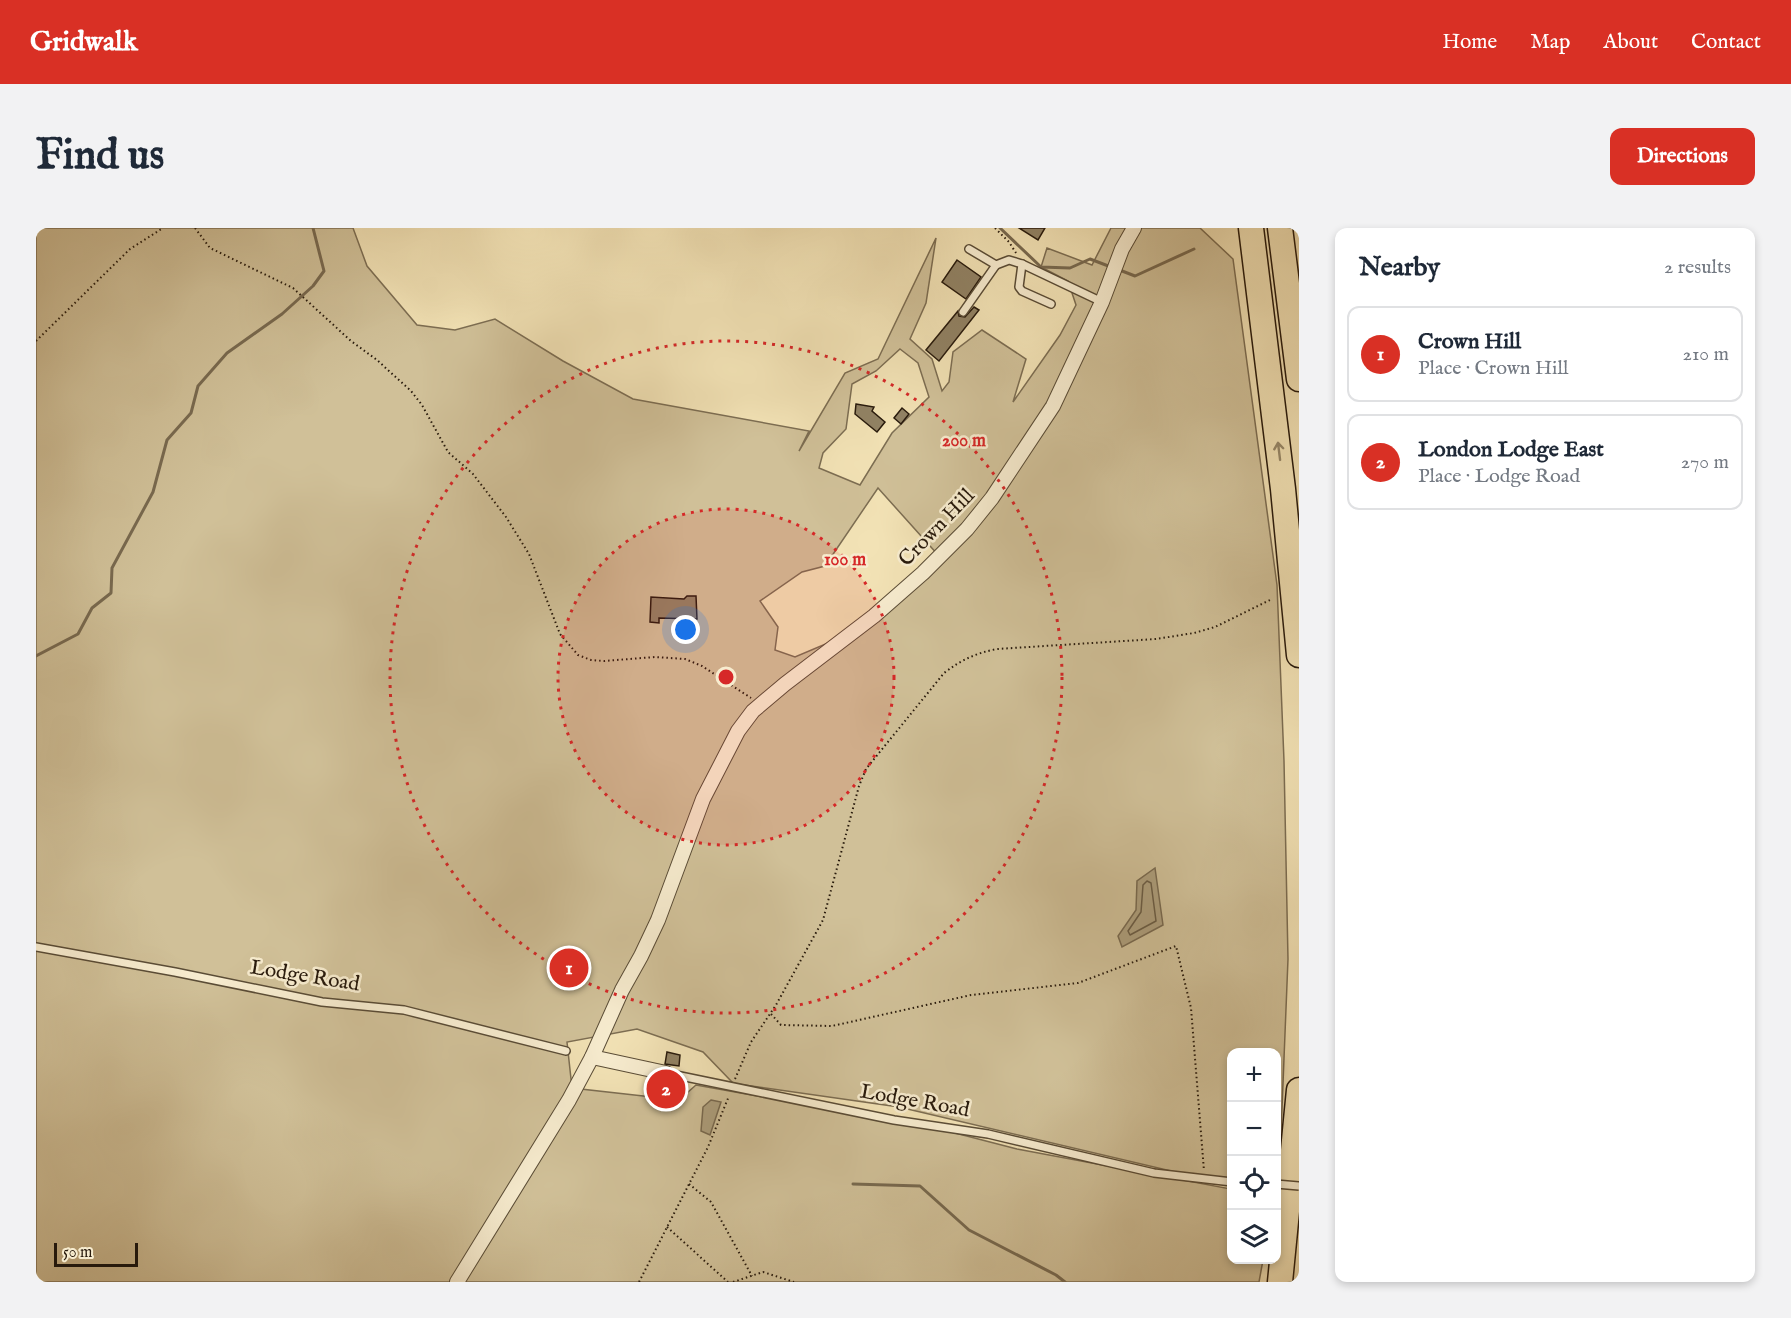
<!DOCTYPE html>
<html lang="en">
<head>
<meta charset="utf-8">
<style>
	body { margin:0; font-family:"IM FELL English",serif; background:#f2f2f3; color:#1f2937 }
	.controls { position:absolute; right:18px; bottom:18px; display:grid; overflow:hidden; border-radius:12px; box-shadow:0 3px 9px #0003 }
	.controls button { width:54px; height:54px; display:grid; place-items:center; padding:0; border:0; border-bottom:2px solid #e0e1e3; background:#fff; color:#1f2937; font:30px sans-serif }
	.scale { position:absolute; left:18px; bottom:15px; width:84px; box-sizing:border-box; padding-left:6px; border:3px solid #281a0c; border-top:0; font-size:16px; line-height:21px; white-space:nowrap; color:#281a0c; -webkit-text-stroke:4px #f7eccf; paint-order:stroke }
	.you { position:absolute; left:650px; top:402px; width:21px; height:21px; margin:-15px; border:4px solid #fff; border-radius:50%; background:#1a73e8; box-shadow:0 0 0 9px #1a73e833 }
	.badge { display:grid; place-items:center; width:39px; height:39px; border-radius:50%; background:#d93025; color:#fff; font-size:20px; font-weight:700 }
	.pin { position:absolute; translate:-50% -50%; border:3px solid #fff; box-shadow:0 2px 6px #0006 }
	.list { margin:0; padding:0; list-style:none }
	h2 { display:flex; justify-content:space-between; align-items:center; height:78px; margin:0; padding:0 24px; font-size:26px }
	h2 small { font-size:20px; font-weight:400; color:#747a83 }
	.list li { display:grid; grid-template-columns:39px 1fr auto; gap:18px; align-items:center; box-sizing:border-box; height:96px; margin:0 12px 12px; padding:0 12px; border:2px solid #e0e1e3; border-radius:12px }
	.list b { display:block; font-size:22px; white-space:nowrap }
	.list p { margin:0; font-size:20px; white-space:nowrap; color:#747a83 }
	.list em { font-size:20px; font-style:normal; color:#747a83 }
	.icon { flex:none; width:33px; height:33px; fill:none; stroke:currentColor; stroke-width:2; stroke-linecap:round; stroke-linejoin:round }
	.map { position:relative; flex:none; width:1263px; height:1054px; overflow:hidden; border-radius:12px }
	header { display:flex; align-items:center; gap:36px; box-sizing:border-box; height:84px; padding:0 30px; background:#d93025; color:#fff }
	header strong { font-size:28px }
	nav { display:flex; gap:33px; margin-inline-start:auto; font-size:21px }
	.intro { display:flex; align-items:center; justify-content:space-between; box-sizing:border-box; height:144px; padding:0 36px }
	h1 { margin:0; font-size:42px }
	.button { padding:15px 27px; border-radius:12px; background:#d93025; color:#fff; font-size:21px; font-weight:700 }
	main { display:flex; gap:36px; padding:0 36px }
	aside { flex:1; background:#fff; border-radius:12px; box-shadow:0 3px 9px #0003 }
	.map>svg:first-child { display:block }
</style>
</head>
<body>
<header>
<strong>Gridwalk</strong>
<nav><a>Home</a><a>Map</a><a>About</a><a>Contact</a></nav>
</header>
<div class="intro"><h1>Find us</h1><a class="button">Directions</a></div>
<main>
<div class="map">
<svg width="1263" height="1054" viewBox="0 0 1263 1054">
	<rect width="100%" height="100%" fill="#f2e2b5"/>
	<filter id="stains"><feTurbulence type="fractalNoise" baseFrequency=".00333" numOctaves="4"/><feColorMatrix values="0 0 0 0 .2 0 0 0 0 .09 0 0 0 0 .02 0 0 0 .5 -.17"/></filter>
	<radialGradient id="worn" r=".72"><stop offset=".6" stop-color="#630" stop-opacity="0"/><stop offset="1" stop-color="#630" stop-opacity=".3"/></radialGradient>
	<!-- green -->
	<path fill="#d0c098" stroke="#7c6d52" stroke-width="1.5" fill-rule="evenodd" d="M 0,0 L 317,0 L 331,38 L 381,97 L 419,102 L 459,91 L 527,133 L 597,171 L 773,203 L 763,223 L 809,145 L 842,131 L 900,10 L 890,75 L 874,111 L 896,131 L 906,163 L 913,154 L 917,124 L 946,102 L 990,131 L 977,174 L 1024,107 L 1040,77 L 1032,53 L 1005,39 L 1011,20 L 1056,37 L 1075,0 L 1164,0 L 1197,31 L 1241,357 L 1248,533 L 1252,731 L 1244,930 L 1241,952 L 1240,824 L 1196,824 L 1195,952 L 1169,951 L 863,879 L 701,856 L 697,855 L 667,824 L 601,801 L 531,814 L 536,860 L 643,872 L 660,857 L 783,879 L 861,890 L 981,921 L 1195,961 L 1196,1032 L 1227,1032 L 1223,1054 L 0,1054 ZM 864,121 L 882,135 L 893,169 L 856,205 L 824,257 L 783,240 L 787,225 L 810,201 L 816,156 L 840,143 ZM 842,260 L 903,328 L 818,404 L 759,429 L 739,422 L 742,399 L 724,373 L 766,344 L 789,338 Z"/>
	<!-- water -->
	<g fill="#ad9e7c" stroke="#78694f" stroke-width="1.5">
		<polygon points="1119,640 1127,697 1086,719 1082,708 1100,682 1101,653"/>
		<polygon points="675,872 685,874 674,907 665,903 667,879"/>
	</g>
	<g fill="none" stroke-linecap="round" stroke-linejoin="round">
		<!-- shore -->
		<polygon stroke="#6a5c44" stroke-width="1.5" points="1111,653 1115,655 1120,693 1094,707 1092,703 1105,684 1107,657"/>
		<!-- stream -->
		<g stroke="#78694f" stroke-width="3">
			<polyline points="964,0 1005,39 1034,40 1054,31 1075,39"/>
			<polyline points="1081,41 1099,48 1158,21"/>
			<polyline points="0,428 42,406 56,380 75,365 76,340 117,264 131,212 155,185 162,158 191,125 246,86 277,58 288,43 277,0"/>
			<polyline points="817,956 884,958 933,1002 1020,1047 1029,1054"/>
		</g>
	</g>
	<!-- building -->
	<g fill="#918264" stroke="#281a0c" stroke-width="1.5">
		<polygon points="983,0 1009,0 1002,12"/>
		<polygon points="921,32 945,49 930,71 906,54"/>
		<polygon points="938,79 943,82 903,133 890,122 922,83 923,88 929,89"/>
		<polygon points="820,176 838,179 836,183 849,194 841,204 819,186"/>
		<polygon points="866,180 873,186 865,196 858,190"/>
		<polygon points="651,368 660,368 661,391 623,390 623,395 614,394 615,369 648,371"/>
		<polygon points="631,824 644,827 643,838 629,836"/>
		<polygon points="624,854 639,857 637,867 622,865"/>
	</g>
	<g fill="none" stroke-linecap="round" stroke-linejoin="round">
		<defs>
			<g id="lane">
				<polyline points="933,21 960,37 973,32 986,36 1066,74"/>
				<polyline points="986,36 983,59 986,63 1015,76"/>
				<polyline points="927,84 960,37"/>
				<polyline points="0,719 139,744 286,774 368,782 530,823"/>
				<polyline points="630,845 858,892 952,906 1118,945 1196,954"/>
			</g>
			<g id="street">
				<polyline points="556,829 630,845"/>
				<polyline points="421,1054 533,872 556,829 586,762 605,728 622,692 667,571 702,503 717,483 749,456 838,388 887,345 931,301 956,270 1017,178 1066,74 1086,21 1098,0"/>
			</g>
			<g id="highway">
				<polyline points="1215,0 1247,261 1263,427"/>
				<polyline points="1244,0 1263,151"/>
				<polyline points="1244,1054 1263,862"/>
			</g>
		</defs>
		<!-- lane casing -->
		<use href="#lane" stroke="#5a4c36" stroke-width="10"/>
		<!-- street casing -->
		<use href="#street" stroke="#5a4c36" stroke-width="16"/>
		<!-- highway casing -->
		<use href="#highway" stroke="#281a0c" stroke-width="27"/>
		<!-- path -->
		<g stroke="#281a0c" stroke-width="2" stroke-dasharray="1.5 3" stroke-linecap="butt">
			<polyline points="159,0 174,20 257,60 315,113 341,132 375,163 386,177 412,224 437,246 470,289 493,326 524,406 542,427 555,432 568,433 619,429 649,431 666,438 715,470"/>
			<polyline points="959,0 973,14 980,25"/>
			<polyline points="0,113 94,21 127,0"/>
			<polyline points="735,786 745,797 796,798 935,767 1042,755 1140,718 1155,780 1168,943"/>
			<path d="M 699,851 L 715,814 L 740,777 L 787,692 L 823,558 L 830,541 L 908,445 C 925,432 940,425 961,421 L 1120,411 L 1158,405 L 1179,399 L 1234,372"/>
			<polyline points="653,956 675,974 716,1048"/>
			<polyline points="631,999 692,1054"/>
			<polyline points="603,1054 672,919 693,868"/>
			<polyline points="697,1054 727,1044 758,1054"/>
		</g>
		<!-- lane -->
		<use href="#lane" stroke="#f7eccf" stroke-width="7"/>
		<!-- street -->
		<use href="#street" stroke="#f7eccf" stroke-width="14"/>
		<!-- highway -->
		<use href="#highway" stroke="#f2e2b5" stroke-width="24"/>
		<defs>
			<polyline id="lane-bridge" points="1240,956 1263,958"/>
		</defs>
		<!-- lane-bridge casing -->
		<use href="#lane-bridge" stroke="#5a4c36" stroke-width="10" stroke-linecap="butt"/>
		<!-- lane-bridge -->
		<use href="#lane-bridge" stroke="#f7eccf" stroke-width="7"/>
	</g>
	<!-- one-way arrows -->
	<defs><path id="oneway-shaft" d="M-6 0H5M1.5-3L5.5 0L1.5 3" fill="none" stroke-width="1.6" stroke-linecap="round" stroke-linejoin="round" transform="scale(1.5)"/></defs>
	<use stroke="#978869" href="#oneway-shaft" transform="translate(1243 223) rotate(-97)"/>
	<!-- distance rings -->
	<circle cx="690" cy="449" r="168" fill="#d62828" fill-opacity=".12"/>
	<g fill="none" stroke="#d62828" stroke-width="3" stroke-dasharray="3 6">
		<circle cx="690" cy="449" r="168"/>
		<circle cx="690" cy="449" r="336"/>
	</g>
	<g text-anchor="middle" stroke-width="5" stroke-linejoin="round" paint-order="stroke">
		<!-- street labels -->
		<g font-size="21" fill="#281a0c" stroke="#f7eccf">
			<text transform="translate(900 299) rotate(-46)" y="7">Crown Hill</text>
			<text transform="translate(269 747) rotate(9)" y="7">Lodge Road</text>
			<text transform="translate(879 872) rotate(10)" y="7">Lodge Road</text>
		</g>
	</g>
	<circle cx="690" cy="449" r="9" fill="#d62828" stroke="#f7eccf" stroke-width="3"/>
	<g font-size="18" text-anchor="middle" font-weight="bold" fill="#d62828" stroke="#f7eccf" stroke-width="5" stroke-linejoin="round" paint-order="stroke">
		<text x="928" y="218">200 m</text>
		<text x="809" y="337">100 m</text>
	</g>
	<rect width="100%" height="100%" filter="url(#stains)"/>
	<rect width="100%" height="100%" fill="url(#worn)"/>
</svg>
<div class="controls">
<button>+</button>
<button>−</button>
<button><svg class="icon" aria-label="locate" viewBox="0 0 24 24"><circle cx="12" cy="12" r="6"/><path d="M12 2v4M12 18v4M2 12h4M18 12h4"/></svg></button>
<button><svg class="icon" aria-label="layers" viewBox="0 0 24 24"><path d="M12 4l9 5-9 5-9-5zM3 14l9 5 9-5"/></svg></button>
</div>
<div class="scale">50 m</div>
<div class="you"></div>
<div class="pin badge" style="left:533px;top:740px">1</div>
<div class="pin badge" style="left:630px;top:861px">2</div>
</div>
<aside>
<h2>Nearby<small>2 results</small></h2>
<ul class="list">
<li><span class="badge">1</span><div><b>Crown Hill</b><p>Place · Crown Hill</p></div><em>210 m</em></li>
<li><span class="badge">2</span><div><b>London Lodge East</b><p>Place · Lodge Road</p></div><em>270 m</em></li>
</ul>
</aside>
</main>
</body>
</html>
